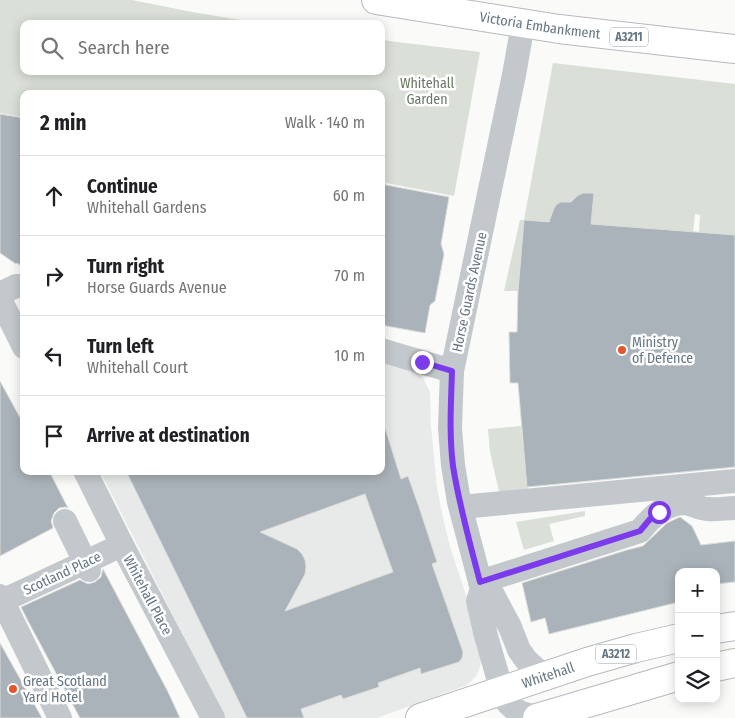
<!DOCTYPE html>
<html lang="en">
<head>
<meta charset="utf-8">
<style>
	body { margin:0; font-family:"Fira Sans Condensed",sans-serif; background:#f6f6f6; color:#202124 }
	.controls { position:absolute; right:15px; bottom:15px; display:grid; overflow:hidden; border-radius:10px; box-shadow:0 2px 12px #0003 }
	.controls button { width:45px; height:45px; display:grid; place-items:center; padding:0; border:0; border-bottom:1px solid #e0e0e0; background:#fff; color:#202124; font:25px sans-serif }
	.stop { position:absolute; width:15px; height:15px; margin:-11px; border:4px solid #7c3aed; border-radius:50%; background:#fff }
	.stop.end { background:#7c3aed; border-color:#fff; box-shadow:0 1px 5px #0008 }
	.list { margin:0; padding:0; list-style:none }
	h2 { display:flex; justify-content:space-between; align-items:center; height:65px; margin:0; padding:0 20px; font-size:21px }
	h2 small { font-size:16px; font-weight:400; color:#757577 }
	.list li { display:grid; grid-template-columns:32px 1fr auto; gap:15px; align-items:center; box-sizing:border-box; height:80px; padding:0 20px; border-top:1px solid #e0e0e0 }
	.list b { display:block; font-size:19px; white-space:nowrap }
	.list p { margin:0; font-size:16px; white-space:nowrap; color:#757577 }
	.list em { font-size:16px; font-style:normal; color:#757577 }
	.icon { flex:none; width:28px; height:28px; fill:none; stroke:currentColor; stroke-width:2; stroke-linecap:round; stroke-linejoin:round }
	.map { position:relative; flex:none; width:735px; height:718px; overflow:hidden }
	.search { position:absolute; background:#fff; box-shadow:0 2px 12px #0003; left:20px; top:20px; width:365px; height:55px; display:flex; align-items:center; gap:12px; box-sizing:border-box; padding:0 18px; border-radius:10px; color:#757577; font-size:19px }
	.panel { position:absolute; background:#fff; box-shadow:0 2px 12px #0003; left:20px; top:90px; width:365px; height:385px; border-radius:10px }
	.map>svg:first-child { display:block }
</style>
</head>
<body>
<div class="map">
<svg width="735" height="718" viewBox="0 0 735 718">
	<rect width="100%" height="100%" fill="#fafaf8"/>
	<!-- built -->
	<polygon fill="#e8e9e9" points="381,358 416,373 423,378 430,392 431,426 437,488 443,518 450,547 471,610 481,662 479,670 476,676 467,685 377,718 225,718 100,471 381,471"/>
	<!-- green -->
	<g fill="#dadfd7">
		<polygon points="0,0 132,0 192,12 266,24 24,24 24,71 381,71 381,40 480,52 454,196 381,182 381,94 24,94 24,117 0,113"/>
		<polygon points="553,63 735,84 735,235 699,232 700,215 695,214 693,232 524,220 518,291 504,291 520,220 524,220"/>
		<polygon points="521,426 528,492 500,496 490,452 488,429"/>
		<polygon points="585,511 585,516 549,524 554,541 524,550 516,522"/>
	</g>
	<!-- building -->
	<g fill="#aab3b9" stroke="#dcdcda" fill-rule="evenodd">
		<polygon points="0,114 24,118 24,268 17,263 16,264 0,253"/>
		<polygon points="381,184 449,197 441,244 444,254 435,301 430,305 425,333 381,325"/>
		<polygon points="583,193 594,193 591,224 735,235 735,467 527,487 518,383 510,383 509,332 517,332 518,291 524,220 549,222 554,208 557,204 561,202 571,202 577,196"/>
		<polygon points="0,381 24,425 24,471 49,471 68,508 65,507 59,508 54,513 51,521 53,528 0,556"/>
		<path d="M 385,428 L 401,479 L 408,476 L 420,510 L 437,562 L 432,564 L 463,652 L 462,658 L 459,662 L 421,674 L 420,668 L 378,683 L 379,687 L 343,699 L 341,695 L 301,709 L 304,718 L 247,718 L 126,471 L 381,471 L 381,429 ZM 365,494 L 393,572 L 285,611 L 305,574 L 306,567 L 305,560 L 302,554 L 297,549 L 260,532 Z"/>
		<polygon points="680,517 692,526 701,545 735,541 735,582 716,584 716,572 679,572 679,602 549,634 545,618 531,622 522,583 627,550 643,546 667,523"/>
		<polygon points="103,569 168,692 180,718 80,718 28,621 21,607 80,580 88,584 95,582 101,577"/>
		<polygon points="0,643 42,718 0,718"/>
	</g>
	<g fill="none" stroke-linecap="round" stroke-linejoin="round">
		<defs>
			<g id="major">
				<path id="s1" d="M 376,0 L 559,29 L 735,49"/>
				<polyline points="716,629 735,626"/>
				<polyline points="716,667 735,663"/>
				<path id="s2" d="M 420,718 L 587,662 L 636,648 L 679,638"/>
				<polyline points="537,718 679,676"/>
			</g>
		</defs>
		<!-- major casing -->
		<use href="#major" stroke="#b5babe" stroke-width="30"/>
		<!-- minor -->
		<g stroke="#c3c8cc" stroke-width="24">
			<path d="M 523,24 L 514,75 L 452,371 L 450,428 L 453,465 L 459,502 L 482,589 L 478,601 L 486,636 L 504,698 C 515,714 528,717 546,715"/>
			<polyline points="0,294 16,286 24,286"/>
			<polyline points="0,299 24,347"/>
			<polyline points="381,350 452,371"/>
			<polyline points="85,471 122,545 213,718"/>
			<polyline points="461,507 735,481"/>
			<path d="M 480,582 L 640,531 C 651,517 666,503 685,503 C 693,504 700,509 708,509 C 716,510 726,508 735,508"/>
			<polyline points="482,589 493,595 510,627 519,650 527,661 544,676"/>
			<polyline points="0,596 60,718"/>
			<polyline points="2,601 122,545"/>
		</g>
		<!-- major -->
		<use href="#major" stroke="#fff" stroke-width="28"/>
		<!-- minor-bridge -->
		<polyline stroke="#c3c8cc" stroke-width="24" points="65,521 89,570"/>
	</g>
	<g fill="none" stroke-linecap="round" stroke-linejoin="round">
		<!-- route -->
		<path stroke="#7c3aed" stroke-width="6" d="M 422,362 L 452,371 C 451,403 449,434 453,466 C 459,505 470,543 480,582 L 640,531 L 650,519 L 659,512"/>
	</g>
	<!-- markers -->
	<g fill="#e4572e" stroke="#fff" stroke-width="2">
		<circle cx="622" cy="350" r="5"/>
		<circle cx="13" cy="689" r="5"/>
	</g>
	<g text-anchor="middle" stroke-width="5" stroke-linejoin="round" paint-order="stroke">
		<!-- shield labels -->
		<g fill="#fff" stroke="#939fa8" stroke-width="1">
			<rect x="610" y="27.5" width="38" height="19" rx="4"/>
			<rect x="596" y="644.5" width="40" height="19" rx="4"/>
		</g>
		<g font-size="12" font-weight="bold" fill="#657683">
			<text x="629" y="41">A3211</text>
			<text x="616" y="658">A3212</text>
		</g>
		<!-- street labels -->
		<g font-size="14" fill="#657683" stroke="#fff">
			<text dy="5" stroke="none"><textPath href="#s1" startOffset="166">Victoria Embankment</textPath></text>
			<text transform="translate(469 292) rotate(-78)" y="5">Horse Guards Avenue</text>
			<text transform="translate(62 573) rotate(-25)" y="5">Scotland Place</text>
			<text transform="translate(148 595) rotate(62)" y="5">Whitehall Place</text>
			<text dy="5" stroke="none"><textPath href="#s2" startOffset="135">Whitehall</textPath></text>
		</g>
		<!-- park labels -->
		<g font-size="14" fill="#687a64" stroke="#fff">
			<text x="427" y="88">Whitehall<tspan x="427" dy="16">Garden</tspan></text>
		</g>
		<!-- poi labels -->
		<g font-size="14" fill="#657683" stroke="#fff" text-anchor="start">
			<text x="632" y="347">Ministry<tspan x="632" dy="16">of Defence</tspan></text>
			<text x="23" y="686">Great Scotland<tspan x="23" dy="16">Yard Hotel</tspan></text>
		</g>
	</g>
</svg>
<div class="controls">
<button>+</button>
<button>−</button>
<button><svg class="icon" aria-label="layers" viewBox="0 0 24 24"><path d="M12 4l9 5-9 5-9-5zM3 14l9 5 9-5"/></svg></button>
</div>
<div class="stop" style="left:659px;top:512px"></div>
<div class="stop end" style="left:422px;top:362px"></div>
<div class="search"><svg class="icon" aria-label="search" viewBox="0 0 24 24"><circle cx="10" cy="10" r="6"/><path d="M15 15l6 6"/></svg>Search here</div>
<section class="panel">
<h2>2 min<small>Walk · 140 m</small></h2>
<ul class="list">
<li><svg class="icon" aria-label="ahead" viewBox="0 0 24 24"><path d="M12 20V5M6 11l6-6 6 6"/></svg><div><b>Continue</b><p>Whitehall Gardens</p></div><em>60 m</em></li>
<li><svg class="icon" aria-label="right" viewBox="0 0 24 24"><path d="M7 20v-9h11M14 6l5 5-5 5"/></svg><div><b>Turn right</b><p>Horse Guards Avenue</p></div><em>70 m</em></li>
<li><svg class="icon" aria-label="left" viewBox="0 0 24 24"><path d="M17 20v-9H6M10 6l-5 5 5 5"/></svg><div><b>Turn left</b><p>Whitehall Court</p></div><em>10 m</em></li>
<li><svg class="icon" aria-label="arrive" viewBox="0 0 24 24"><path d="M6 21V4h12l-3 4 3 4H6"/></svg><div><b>Arrive at destination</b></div></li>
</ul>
</section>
</div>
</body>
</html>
